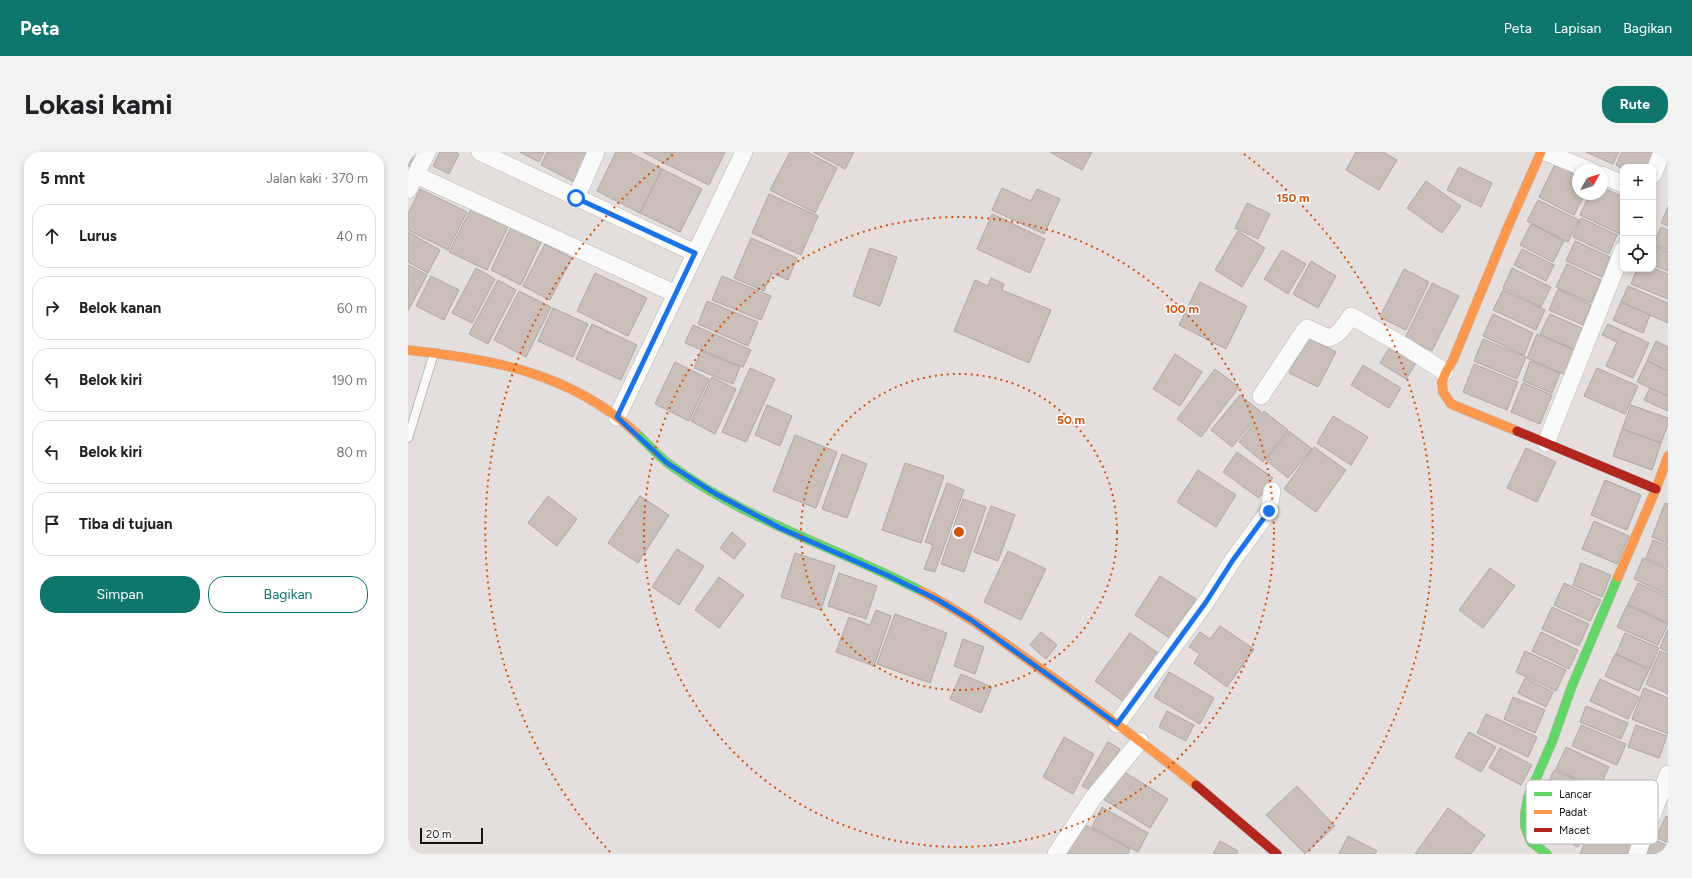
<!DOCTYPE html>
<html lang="id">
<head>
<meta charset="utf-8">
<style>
	body { margin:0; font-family:Figtree,sans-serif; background:#f2f2f2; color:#202124 }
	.controls { position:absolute; right:12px; top:12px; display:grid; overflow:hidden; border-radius:8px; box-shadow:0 2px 6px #0003 }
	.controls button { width:36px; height:36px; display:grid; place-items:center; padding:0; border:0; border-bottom:1px solid #e0e0e0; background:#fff; color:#202124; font:20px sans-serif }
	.compass { position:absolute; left:1164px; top:12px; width:36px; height:36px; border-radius:50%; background:#fff; box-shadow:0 2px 6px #0003; rotate:51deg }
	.scale { position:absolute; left:12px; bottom:10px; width:63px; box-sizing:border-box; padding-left:4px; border:2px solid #151211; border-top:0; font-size:11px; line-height:14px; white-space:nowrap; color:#151211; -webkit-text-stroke:3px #fff; paint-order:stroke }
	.stop { position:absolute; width:12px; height:12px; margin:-9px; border:3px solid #1a73e8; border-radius:50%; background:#fff }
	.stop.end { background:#1a73e8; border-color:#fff; box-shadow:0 1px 4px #0008 }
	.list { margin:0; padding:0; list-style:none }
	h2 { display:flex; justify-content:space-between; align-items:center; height:52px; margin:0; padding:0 16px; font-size:17px }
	h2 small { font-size:13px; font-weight:400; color:#757577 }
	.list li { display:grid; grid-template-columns:26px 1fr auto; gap:12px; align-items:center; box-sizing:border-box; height:64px; margin:0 8px 8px; padding:0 8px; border:1px solid #e0e0e0; border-radius:16px }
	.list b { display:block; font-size:15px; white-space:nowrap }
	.list em { font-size:13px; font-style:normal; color:#757577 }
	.actions { display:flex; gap:8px; padding:12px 16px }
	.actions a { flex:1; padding:9px 0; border:1px solid #0f766e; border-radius:16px; text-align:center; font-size:14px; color:#0f766e }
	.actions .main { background:#0f766e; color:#fff }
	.icon { flex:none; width:22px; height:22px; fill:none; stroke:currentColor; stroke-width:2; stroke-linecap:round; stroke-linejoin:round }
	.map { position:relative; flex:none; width:1260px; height:702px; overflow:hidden; border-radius:16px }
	header { display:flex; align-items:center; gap:24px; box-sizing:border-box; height:56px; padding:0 20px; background:#0f766e; color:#fff }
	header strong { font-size:19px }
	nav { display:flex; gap:22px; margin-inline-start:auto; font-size:14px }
	.intro { display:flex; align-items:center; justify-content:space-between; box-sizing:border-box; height:96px; padding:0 24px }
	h1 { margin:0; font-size:28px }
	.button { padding:10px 18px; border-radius:16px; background:#0f766e; color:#fff; font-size:14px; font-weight:700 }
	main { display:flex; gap:24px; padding:0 24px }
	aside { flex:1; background:#fff; border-radius:16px; box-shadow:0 2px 6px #0003 }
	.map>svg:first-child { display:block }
</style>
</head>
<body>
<header>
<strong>Peta</strong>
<nav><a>Peta</a><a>Lapisan</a><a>Bagikan</a></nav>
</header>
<div class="intro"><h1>Lokasi kami</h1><a class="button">Rute</a></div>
<main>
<aside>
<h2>5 mnt<small>Jalan kaki · 370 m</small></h2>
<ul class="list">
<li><svg class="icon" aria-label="ahead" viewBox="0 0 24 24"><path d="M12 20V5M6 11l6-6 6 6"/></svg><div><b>Lurus</b></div><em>40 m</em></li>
<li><svg class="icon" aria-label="right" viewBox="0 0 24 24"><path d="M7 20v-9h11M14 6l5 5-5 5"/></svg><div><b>Belok kanan</b></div><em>60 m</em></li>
<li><svg class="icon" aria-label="left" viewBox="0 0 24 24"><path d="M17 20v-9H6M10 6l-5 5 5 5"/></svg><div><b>Belok kiri</b></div><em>190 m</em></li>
<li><svg class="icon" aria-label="left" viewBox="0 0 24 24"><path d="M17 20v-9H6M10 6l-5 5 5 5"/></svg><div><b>Belok kiri</b></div><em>80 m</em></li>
<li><svg class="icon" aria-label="arrive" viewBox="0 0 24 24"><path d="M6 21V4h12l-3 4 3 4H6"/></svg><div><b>Tiba di tujuan</b></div></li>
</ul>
<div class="actions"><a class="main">Simpan</a><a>Bagikan</a></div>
</aside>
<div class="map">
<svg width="1260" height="702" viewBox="0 0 1260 702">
	<rect width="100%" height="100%" fill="#e4dfdc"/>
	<!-- building -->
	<g fill="#cabfb8" stroke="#aba8a6">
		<polygon points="0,0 10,0 3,15 0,14"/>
		<polygon points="32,0 48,0 51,2 41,22 25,14"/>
		<polygon points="112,0 136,0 131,10"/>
		<polygon points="139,0 186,0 170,32 133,13"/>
		<polygon points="208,0 221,0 254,17 232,61 189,39"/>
		<polygon points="235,0 264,0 258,12"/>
		<polygon points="264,0 317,0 301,33 258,12"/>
		<polygon points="382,0 399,0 429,16 407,61 362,38"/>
		<polygon points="405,0 446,0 437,17"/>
		<polygon points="642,0 684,0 674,18"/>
		<polygon points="948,0 975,0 989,8 971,38 938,18"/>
		<polygon points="1178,0 1211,0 1205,12"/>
		<polygon points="1214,0 1245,0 1244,15 1215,15 1215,17 1208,13"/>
		<polygon points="1147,12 1170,24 1170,42 1177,42 1166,63 1131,45"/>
		<polygon points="1051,15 1084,31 1073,55 1039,38"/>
		<polygon points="254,17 294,37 272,80 232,61"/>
		<polygon points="1018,29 1053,54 1034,81 999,56"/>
		<polygon points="1194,35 1215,45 1215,76 1212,82 1172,63 1182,42 1194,42"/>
		<polygon points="594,36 623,49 629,37 652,47 636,82 584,58"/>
		<polygon points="12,37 59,60 40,98 0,78 0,62"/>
		<polygon points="361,42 410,64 393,103 344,81"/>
		<polygon points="1130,48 1171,68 1160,90 1119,69"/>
		<polygon points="839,51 862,62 850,87 827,76"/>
		<polygon points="65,53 102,71 79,118 41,100"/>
		<polygon points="1260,55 1260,74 1253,71"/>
		<polygon points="584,62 637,87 622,121 569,97"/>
		<polygon points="1173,66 1209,83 1201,102 1165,85"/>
		<polygon points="1123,72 1156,89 1145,110 1112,93"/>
		<polygon points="103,75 133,90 113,133 83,118"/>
		<polygon points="1253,75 1260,78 1260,98 1246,92"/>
		<polygon points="830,79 857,96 834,135 807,118"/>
		<polygon points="0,80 32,98 20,121 0,110"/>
		<polygon points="343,86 389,106 380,128 364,121 356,139 326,126"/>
		<polygon points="1167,89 1202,105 1194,125 1158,109"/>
		<polygon points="137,92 164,106 142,148 115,134"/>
		<polygon points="1245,93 1260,100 1260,119 1245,113"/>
		<polygon points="462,96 489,105 472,154 445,144"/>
		<polygon points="1114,97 1146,113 1138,129 1106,113"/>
		<polygon points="874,98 898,112 880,142 856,127"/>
		<polygon points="903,109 928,124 910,156 885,142"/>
		<polygon points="1159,112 1193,128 1183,151 1148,135"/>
		<polygon points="0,113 19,123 0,159"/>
		<polygon points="68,116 87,127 64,171 44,161"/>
		<polygon points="1104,116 1143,135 1133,155 1095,136"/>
		<polygon points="1245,116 1260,122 1260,147 1223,132 1229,117"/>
		<polygon points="996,117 1021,130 998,178 972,165"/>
		<polygon points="187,121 239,146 220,184 169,159"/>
		<polygon points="23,124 51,138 36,168 8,154"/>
		<polygon points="314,124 363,144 353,168 304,148"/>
		<polygon points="583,126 596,132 594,138 643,158 621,211 546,179 567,128 580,134"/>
		<polygon points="90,128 108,138 80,192 61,182"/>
		<polygon points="792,130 839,154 818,197 771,173"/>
		<polygon points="1024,131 1051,144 1024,199 997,186"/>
		<polygon points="1220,134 1260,151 1260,171 1213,150"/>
		<polygon points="1150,137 1183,153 1175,173 1141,158"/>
		<polygon points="1095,138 1137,158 1128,178 1085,158"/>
		<polygon points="111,139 143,155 118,205 86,188"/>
		<polygon points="299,149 350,170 340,194 290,172"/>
		<polygon points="1213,150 1242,163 1235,181 1205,168"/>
		<polygon points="145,156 180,172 165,205 130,189"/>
		<polygon points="1085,162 1125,181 1116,203 1075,184"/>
		<polygon points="1142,162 1176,177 1167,198 1132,182"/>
		<polygon points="184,172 229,193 213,228 168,207"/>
		<polygon points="1200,172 1241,191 1225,226 1198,214 1209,190 1194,183"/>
		<polygon points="285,173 343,198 335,215 277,191"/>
		<polygon points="1129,182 1168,199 1158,223 1119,206"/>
		<polygon points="900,185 928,200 910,235 881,221"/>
		<polygon points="1075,187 1118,205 1109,227 1066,209"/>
		<polygon points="1248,189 1260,195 1260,219 1239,209"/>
		<polygon points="984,192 1010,208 998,227 972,211"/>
		<polygon points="293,199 332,215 325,232 286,216"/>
		<polygon points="767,202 794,220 772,254 745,237"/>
		<polygon points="1122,209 1152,221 1144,241 1115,229"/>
		<polygon points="1239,209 1260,219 1260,244 1229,230"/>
		<polygon points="267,210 301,227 281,269 247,252"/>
		<polygon points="1066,212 1110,230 1099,258 1055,240"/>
		<polygon points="955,213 993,236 981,256 943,233"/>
		<polygon points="342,216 367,227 338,290 314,280"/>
		<polygon points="1189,216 1230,234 1217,262 1176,244"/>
		<polygon points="807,217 831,235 793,285 769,267"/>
		<polygon points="304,225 328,237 307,282 283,269"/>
		<polygon points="1115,231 1144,243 1132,272 1103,260"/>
		<polygon points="1242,236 1260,244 1260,259 1236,248"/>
		<polygon points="832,243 853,260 824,295 803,278"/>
		<polygon points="359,253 384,264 372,294 347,283"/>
		<polygon points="1223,253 1260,266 1260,272 1253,291 1214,277"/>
		<polygon points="856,259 880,278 855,310 831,290"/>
		<polygon points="925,264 960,285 943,313 909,291"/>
		<polygon points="1214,277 1253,291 1244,318 1205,304"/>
		<polygon points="881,279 904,297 880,326 858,308"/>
		<polygon points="387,283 429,300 408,356 365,339"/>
		<polygon points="906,295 938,318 908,360 876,337"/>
		<polygon points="1118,296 1148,310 1129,350 1099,336"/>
		<polygon points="829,300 865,326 851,346 815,320"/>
		<polygon points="434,302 459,312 439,366 414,357"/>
		<polygon points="497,311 536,324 513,391 474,378"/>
		<polygon points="790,318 828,343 808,375 769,350"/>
		<polygon points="1197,328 1233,343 1219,378 1183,363"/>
		<polygon points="539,331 556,338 527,420 516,417 525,393 517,390"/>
		<polygon points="140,344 169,367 149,394 120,371"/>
		<polygon points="232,344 261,363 230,411 200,391"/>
		<polygon points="555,347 578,355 556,420 533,412"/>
		<polygon points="1257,351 1260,352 1260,392 1244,385"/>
		<polygon points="583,354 607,363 590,409 566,400"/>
		<polygon points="1186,369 1221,384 1209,412 1174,397"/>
		<polygon points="324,380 338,392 326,407 312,396"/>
		<polygon points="1245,388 1260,394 1260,416 1238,406"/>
		<polygon points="269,397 296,414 271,453 244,435"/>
		<polygon points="600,399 638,417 613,468 576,450"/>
		<polygon points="387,401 427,414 413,458 373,445"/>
		<polygon points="1235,406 1260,418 1260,443 1226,427"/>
		<polygon points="1173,411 1203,423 1194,445 1165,433"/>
		<polygon points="1082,416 1107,434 1075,476 1051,458"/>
		<polygon points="431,421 469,434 458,467 420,454"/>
		<polygon points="752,424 788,447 762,486 727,463"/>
		<polygon points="311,425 336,443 311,476 287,458"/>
		<polygon points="1156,431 1193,448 1182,469 1146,453"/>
		<polygon points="1230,431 1260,445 1260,471 1220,452"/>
		<polygon points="1219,453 1260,472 1250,493 1209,475"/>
		<polygon points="1144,455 1181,472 1171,494 1134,477"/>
		<polygon points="468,458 483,464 466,514 428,500 441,465 462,473"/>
		<polygon points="487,462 539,481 522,531 469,512"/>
		<polygon points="812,474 846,497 819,535 786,511 792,502 781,495 792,480 802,487"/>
		<polygon points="1260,477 1260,500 1252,496"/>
		<polygon points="633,480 649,493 638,507 622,493"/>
		<polygon points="1133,480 1170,498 1161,517 1124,499"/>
		<polygon points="722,481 754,504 719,552 687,529"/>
		<polygon points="1217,481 1251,496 1242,517 1208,502"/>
		<polygon points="555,487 576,495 567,522 546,514"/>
		<polygon points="1117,499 1158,518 1148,539 1108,520"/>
		<polygon points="1252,499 1260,502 1260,542 1238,532"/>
		<polygon points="1207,502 1241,518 1231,539 1197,524"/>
		<polygon points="761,520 806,546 792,572 746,545"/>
		<polygon points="553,522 584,535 573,561 542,547"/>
		<polygon points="1117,526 1145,540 1138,555 1110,541"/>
		<polygon points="1192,527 1231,545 1220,567 1182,549"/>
		<polygon points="1236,536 1260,546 1260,582 1224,567"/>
		<polygon points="1105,545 1137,558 1127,581 1096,567"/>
		<polygon points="1178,554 1220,571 1213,587 1172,570"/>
		<polygon points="759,559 786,573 778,589 751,575"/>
		<polygon points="1078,562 1129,585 1120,605 1069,581"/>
		<polygon points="1173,573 1218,592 1209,613 1164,594"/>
		<polygon points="1228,573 1259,584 1251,606 1220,595"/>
		<polygon points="1061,580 1088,595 1073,620 1047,605"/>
		<polygon points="656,585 686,602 665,642 635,625"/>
		<polygon points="700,590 712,597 686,640 674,634"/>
		<polygon points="1158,595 1201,615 1190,638 1148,617"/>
		<polygon points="1092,596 1124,613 1113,633 1081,616"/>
		<polygon points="713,618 760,647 742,676 695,647"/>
		<polygon points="1146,618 1194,640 1181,668 1134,645"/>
		<polygon points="889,634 927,674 897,702 858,663"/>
		<polygon points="694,655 740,681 730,700 684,675"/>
		<polygon points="1145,655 1181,672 1170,695 1135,678"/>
		<polygon points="1040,656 1077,683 1063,702 1007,702"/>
		<polygon points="1258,664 1260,665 1260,691 1248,685"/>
		<polygon points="672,670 722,697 720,702 655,702"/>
		<polygon points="1185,672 1225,690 1219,702 1172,702"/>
		<polygon points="940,684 969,699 967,702 931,702"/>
		<polygon points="1245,687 1260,694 1260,702 1239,702"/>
		<polygon points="812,689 830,699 828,702 805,702"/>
	</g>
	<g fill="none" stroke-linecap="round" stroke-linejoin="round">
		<defs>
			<polyline id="lane" points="0,286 26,201"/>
			<g id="street">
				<polyline points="72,0 287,101"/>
				<polyline points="1137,0 1181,18"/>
				<polyline points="8,23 268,142"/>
				<polyline points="1194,23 1215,32"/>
				<polyline points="1245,23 1254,0"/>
				<polyline points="0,38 19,0"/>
				<polyline points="168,46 188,0"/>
				<path d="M 853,244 L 896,179 L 899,176 L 921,186 C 932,182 936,174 943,164 L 998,195 L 1037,220"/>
				<polyline points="209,265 336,0"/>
				<polyline points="1138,291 1215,98"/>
				<polyline points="709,572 798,450 825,408 861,359 864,339"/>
				<polyline points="648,702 685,646 732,589"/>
				<polyline points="1229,702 1260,622"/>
			</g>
			<g id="fast">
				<path d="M 228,281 C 239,291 249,303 261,312 C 337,368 429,396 513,439"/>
				<polyline points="1139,702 1123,690 1117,675 1117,661 1120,645 1144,590 1164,534 1210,425"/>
			</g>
			<g id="slow">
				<path d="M 0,198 C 84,207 163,221 228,281"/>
				<polyline points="1109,279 1043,252 1035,240 1034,230 1038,220 1045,208 1099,77 1133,0"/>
				<polyline points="1210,425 1248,337 1260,304"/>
				<path d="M 513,439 C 555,460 592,488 630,515 C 684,553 737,592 788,633"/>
			</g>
			<g id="jam">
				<polyline points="1109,279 1248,337"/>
				<polyline points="788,633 869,702"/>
			</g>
		</defs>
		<!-- lane casing -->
		<use href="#lane" stroke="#b9b5b3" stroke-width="10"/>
		<!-- street casing -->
		<use href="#street" stroke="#b9b5b3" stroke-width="18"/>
		<!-- fast casing -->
		<use href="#fast" stroke="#b9b5b3" stroke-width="10"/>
		<!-- slow casing -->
		<use href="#slow" stroke="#b9b5b3" stroke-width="10"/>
		<!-- jam casing -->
		<use href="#jam" stroke="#b9b5b3" stroke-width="10"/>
		<!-- lane -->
		<use href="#lane" stroke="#fbfafa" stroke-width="8"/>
		<!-- street -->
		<use href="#street" stroke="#fbfafa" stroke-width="17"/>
		<!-- fast -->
		<use href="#fast" stroke="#63d668" stroke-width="9"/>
		<!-- slow -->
		<use href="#slow" stroke="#ff974d" stroke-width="9"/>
		<!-- jam -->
		<use href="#jam" stroke="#b3261e" stroke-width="9"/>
	</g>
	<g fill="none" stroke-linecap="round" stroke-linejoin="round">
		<!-- route -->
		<polyline stroke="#1a73e8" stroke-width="5" points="168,46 287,101 209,265 259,311 308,342 372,376 481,424 530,448 563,468 709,572 798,450 825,408 861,359"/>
	</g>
	<!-- distance rings -->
	<g fill="none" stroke="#d3520c" stroke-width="2" stroke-dasharray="2 4">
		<circle cx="551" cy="380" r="158"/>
		<circle cx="551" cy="380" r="315"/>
		<path d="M202 700A473 473 0 0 1 266 2M836 2A473 473 0 0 1 900 700"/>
	</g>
	<!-- legend -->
	<rect x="1118" y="628" width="132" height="64" rx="6" fill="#fff" stroke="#b9b8b8" stroke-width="1"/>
	<rect x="1126" y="640" width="18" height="4" fill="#63d668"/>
	<rect x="1126" y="658" width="18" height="4" fill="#ff974d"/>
	<rect x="1126" y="676" width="18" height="4" fill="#b3261e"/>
	<g font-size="11" fill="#151211">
		<text x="1151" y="646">Lancar</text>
		<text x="1151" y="664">Padat</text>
		<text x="1151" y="682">Macet</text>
	</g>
	<circle cx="551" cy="380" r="6" fill="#d3520c" stroke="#fff" stroke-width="2"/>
	<g font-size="12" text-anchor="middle" font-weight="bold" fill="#d3520c" stroke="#fff" stroke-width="3" stroke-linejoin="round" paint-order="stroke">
		<text x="885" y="50">150 m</text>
		<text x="774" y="161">100 m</text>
		<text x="663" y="272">50 m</text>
	</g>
</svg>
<div class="controls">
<button>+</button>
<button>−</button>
<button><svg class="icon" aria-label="locate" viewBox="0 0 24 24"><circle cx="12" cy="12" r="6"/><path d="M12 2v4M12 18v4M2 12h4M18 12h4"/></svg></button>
</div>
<svg class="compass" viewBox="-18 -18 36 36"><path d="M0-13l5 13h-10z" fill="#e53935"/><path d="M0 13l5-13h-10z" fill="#757577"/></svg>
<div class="scale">20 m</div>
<div class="stop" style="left:168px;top:46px"></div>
<div class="stop end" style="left:861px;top:359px"></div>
</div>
</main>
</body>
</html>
